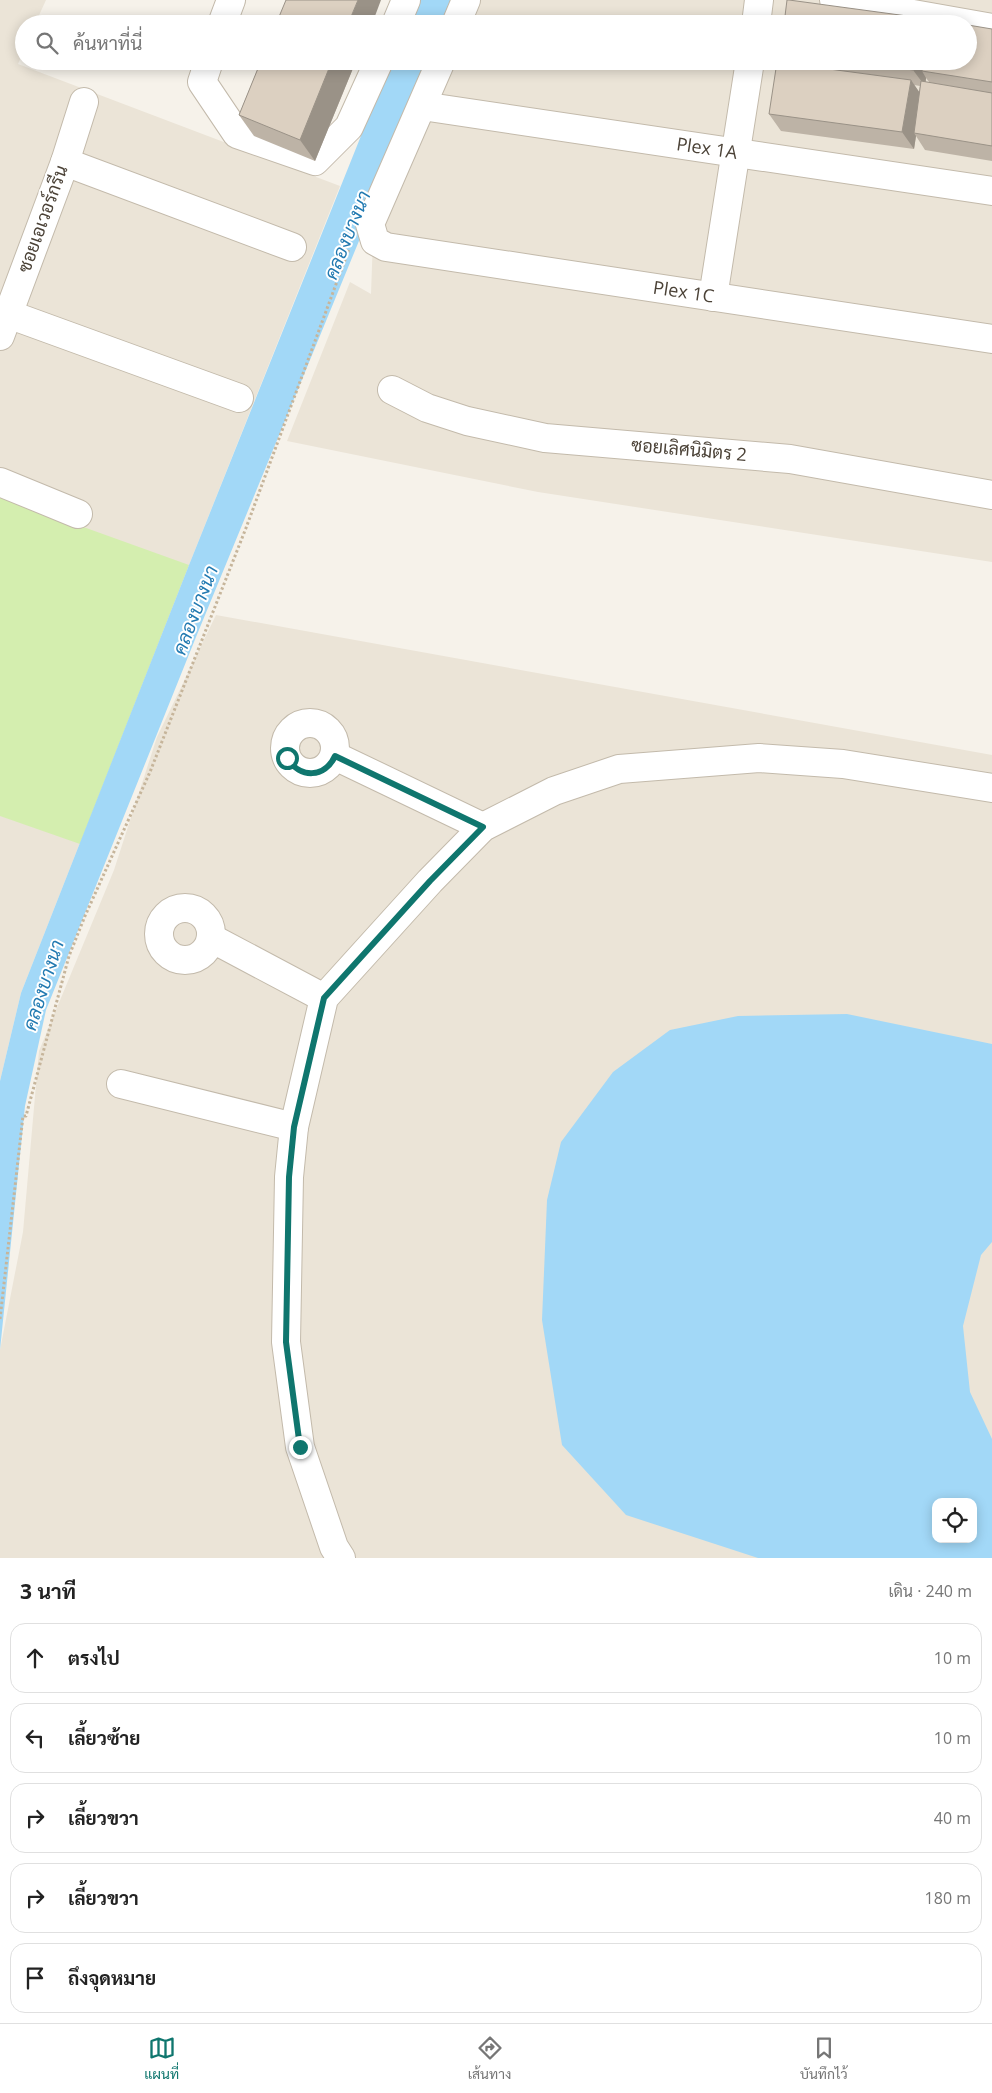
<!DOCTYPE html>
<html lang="th">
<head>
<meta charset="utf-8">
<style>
	body { margin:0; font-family:"Open Sans",Sarabun,sans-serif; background:#f6f6f6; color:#222 }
	.controls { position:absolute; right:15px; bottom:15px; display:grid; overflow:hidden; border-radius:10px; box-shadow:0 2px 12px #0003 }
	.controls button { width:45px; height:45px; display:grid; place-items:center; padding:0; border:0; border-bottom:1px solid #e0e0e0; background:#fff; color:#222; font:25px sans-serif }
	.stop { position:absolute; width:15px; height:15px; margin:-11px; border:4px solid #0f766e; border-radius:50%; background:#fff }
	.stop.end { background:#0f766e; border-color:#fff; box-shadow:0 1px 5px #0008 }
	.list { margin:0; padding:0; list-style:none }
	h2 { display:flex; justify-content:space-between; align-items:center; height:65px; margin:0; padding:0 20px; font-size:21px }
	h2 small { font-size:16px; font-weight:400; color:#767676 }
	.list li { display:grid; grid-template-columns:32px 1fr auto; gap:15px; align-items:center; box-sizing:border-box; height:70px; margin:0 10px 10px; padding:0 10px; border:1px solid #e0e0e0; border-radius:15px }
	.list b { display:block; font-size:19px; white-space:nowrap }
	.list em { font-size:16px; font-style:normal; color:#767676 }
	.icon { flex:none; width:28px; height:28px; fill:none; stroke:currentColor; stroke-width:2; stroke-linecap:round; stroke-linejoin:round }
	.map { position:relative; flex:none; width:992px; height:1558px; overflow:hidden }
	.search { position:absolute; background:#fff; box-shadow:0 2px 12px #0003; left:15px; right:15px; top:15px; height:55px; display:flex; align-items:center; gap:12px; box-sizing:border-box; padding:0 18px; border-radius:28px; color:#767676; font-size:19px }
	.sheet { height:465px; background:#fff }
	nav { display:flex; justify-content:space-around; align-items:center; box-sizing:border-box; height:70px; border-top:1px solid #e0e0e0; background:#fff; font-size:14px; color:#767676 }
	nav a { display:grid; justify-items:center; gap:2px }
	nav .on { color:#0f766e }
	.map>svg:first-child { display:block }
</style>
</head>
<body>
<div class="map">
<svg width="992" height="1558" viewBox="0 0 992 1558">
	<rect width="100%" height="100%" fill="#f6f2ea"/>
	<!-- residential -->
	<g fill="#ebe4d7" fill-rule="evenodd">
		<polygon points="0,0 46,0 35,24 24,24 24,50 18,64 340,186 189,565 21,993 0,1081"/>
		<polygon points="467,0 992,0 992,562 538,492 287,441 350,282 371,294 373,238 441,61 968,61 968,24 457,24"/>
		<path d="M 216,615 L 992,755 L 992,1558 L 0,1558 L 0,1350 L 23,1232 L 39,1051 L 114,870 L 157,737 ZM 936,1502 L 973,1502 L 973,1539 L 936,1539 Z"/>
	</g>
	<!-- green -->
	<polygon fill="#d4eeaf" points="0,497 189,565 80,844 0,816"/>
	<!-- water -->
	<g fill="#a2d8f7" fill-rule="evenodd">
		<polygon points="416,0 462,0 451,24 406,24"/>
		<polygon points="391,61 433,61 196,637 46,1010 25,1106 0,1350 0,1081 21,993 189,565"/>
		<path d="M 847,1014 L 992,1044 L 992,1242 L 981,1255 L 963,1326 L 970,1392 L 992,1439 L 992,1558 L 758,1558 L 626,1515 L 562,1445 L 542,1320 L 547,1200 L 561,1142 L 613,1072 L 670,1030 L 738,1016 ZM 936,1502 L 973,1502 L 973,1539 L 936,1539 Z"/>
	</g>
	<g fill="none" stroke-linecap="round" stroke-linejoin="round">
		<defs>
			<g id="minor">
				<polyline points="834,0 992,28"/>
				<polyline points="222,24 231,0"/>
				<polyline points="396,24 406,0"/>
				<polyline points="456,24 466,0"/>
				<polyline points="756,24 759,0"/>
				<polyline points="209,61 202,82 237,134 315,161 349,127 379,61"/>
				<path id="s1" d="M 441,61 L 370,224 L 375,241 L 386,247 L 992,339"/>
				<path id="s2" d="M 422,106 L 992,191"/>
				<polyline points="65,162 292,247"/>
				<polyline points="713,297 750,61"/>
				<polyline points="8,314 239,398"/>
				<polyline points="0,336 65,162 84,102"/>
				<polyline points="392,390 427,408 467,421 545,438 790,459 992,495"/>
				<polyline points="0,482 78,514"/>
				<circle cx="310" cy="748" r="25"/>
				<polyline points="335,756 483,827"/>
				<circle cx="185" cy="934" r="26"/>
				<polyline points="211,938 324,998"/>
				<polyline points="121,1084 294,1127"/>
				<polyline points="341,1558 334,1547 300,1447 286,1342 289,1177 294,1127 324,998 430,881 483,827 554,791 619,769 759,758 843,764 992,788"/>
			</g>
		</defs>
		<!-- minor casing -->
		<use href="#minor" stroke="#c3baab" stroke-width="30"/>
		<!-- path -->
		<polyline stroke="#c6b59b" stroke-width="3" stroke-dasharray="2.5 2.5" stroke-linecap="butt" points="0,1319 23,1116 26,1116 69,956 85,916 150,772 246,528 349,249"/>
		<!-- minor -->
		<use href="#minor" stroke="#fff" stroke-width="28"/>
	</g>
	<!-- wall -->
	<g fill="#bdb3a6" fill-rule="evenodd">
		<path d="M 992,29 L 992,161 L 925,150 L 916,136 L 914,149 L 781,131 L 769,114 L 789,64 L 787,61 L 968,61 ZM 926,78 L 930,83 L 926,82 ZM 914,85 L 920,86 L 919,92 Z"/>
		<polygon points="261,61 356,61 315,161 254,136 239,115"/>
	</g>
	<!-- shaded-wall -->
	<g fill="#9a9287">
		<polygon points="358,0 381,0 372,24 348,24"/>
		<polygon points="922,18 926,24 921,24"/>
		<polygon points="332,61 356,61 315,161 300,140"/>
		<polygon points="915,61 929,61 922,71 926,78 925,86 913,70"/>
		<polygon points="911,80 922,96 914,133 916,136 914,149 902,132"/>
	</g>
	<!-- building -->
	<g fill="#dcd0c1" stroke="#9a9287">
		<polygon points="286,0 358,0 348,24 276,24"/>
		<polygon points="787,0 789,0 922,18 921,24 784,24"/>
		<polygon points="929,19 958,24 928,24"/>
		<polygon points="968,25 992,29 992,82 922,71 923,61 968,61"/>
		<polygon points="261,61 332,61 300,140 239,115"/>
		<polygon points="852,61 915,61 913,70"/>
		<polygon points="777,62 911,80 902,132 769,114"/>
		<polygon points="921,81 992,93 992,146 914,133"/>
	</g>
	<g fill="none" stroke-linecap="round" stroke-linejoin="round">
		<!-- route -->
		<path stroke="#0f766e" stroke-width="6" d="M 287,758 C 300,779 325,778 335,756 L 483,827 L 430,881 L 324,998 L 294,1127 L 289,1177 L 286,1342 L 300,1447"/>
	</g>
	<g text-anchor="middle" stroke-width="4" stroke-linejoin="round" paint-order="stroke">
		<!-- street labels -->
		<g font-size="18" fill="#4b4237" stroke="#fff">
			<text dy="6" stroke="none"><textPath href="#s2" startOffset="288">Plex 1A</textPath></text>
			<text transform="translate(43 219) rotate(-70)" y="6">ซอยเอเวอร์กรีน</text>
			<text dy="6" stroke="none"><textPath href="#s1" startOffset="509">Plex 1C</textPath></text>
			<text transform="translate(689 450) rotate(5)" y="6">ซอยเลิศนิมิตร 2</text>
		</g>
		<!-- water labels -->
		<g font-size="19" font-style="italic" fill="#227ab1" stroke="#fff">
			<text transform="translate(347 235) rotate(-68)" y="7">คลองบางนา</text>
			<text transform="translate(195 610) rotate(-69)" y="7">คลองบางนา</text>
			<text transform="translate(43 985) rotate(-72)" y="7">คลองบางนา</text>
		</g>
	</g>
</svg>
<div class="controls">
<button><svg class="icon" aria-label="locate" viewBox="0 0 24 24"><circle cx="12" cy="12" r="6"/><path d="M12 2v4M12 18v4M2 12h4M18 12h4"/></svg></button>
</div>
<div class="stop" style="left:287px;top:758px"></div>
<div class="stop end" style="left:300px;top:1447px"></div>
<div class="search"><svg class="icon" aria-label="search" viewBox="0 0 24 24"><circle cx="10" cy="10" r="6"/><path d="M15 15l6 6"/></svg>ค้นหาที่นี่</div>
</div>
<section class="sheet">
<h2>3 นาที<small>เดิน · 240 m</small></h2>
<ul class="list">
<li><svg class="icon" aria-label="ahead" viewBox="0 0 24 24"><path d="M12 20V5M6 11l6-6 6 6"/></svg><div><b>ตรงไป</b></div><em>10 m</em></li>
<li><svg class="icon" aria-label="left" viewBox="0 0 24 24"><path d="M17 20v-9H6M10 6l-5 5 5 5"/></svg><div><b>เลี้ยวซ้าย</b></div><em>10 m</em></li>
<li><svg class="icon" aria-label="right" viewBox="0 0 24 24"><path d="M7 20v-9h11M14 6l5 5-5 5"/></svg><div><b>เลี้ยวขวา</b></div><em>40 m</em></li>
<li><svg class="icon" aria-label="right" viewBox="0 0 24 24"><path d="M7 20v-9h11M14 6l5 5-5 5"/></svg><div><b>เลี้ยวขวา</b></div><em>180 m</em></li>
<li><svg class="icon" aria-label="arrive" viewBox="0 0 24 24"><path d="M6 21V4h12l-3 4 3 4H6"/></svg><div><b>ถึงจุดหมาย</b></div></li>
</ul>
</section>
<nav>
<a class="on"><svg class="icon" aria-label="map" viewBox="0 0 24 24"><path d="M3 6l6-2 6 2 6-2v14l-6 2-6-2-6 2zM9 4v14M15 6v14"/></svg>แผนที่</a>
<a><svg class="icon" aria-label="directions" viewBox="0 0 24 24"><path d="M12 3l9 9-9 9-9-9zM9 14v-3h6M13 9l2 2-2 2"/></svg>เส้นทาง</a>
<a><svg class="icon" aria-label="saved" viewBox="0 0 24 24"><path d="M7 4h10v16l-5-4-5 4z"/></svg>บันทึกไว้</a>
</nav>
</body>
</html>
